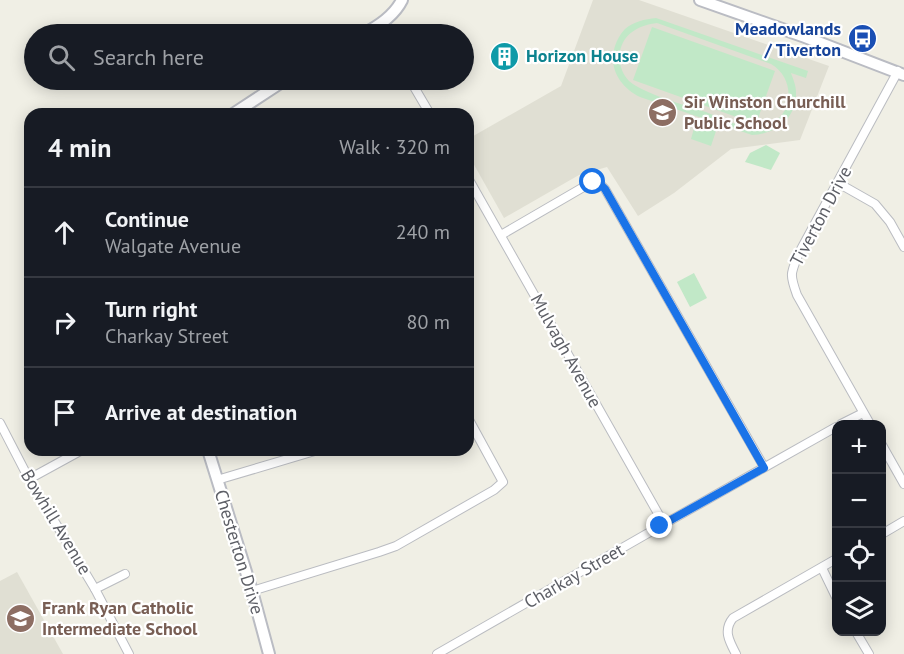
<!DOCTYPE html>
<html lang="en">
<head>
<meta charset="utf-8">
<style>
	body { margin:0; font-family:"PT Sans",sans-serif; background:#20242c; color:#f1f3f6 }
	.controls { position:absolute; right:18px; bottom:18px; display:grid; overflow:hidden; border-radius:12px; box-shadow:0 3px 15px #0003 }
	.controls button { width:54px; height:54px; display:grid; place-items:center; padding:0; border:0; border-bottom:2px solid #363941; background:#171b24; color:#f1f3f6; font:30px sans-serif }
	.stop { position:absolute; width:18px; height:18px; margin:-14px; border:4px solid #1a73e8; border-radius:50%; background:#fff }
	.stop.end { background:#1a73e8; border-color:#fff; box-shadow:0 2px 6px #0008 }
	.list { margin:0; padding:0; list-style:none }
	h2 { display:flex; justify-content:space-between; align-items:center; height:78px; margin:0; padding:0 24px; font-size:26px }
	h2 small { font-size:20px; font-weight:400; color:#9ea1a6 }
	.list li { display:grid; grid-template-columns:39px 1fr auto; gap:18px; align-items:center; box-sizing:border-box; height:90px; padding:0 24px; border-top:2px solid #363941 }
	.list b { display:block; font-size:22px; white-space:nowrap }
	.list p { margin:0; font-size:20px; white-space:nowrap; color:#9ea1a6 }
	.list em { font-size:20px; font-style:normal; color:#9ea1a6 }
	.icon { flex:none; width:33px; height:33px; fill:none; stroke:currentColor; stroke-width:2; stroke-linecap:round; stroke-linejoin:round }
	.map { position:relative; flex:none; width:904px; height:654px; overflow:hidden }
	.search { position:absolute; background:#171b24; box-shadow:0 3px 15px #0003; left:24px; top:24px; width:450px; height:66px; display:flex; align-items:center; gap:15px; box-sizing:border-box; padding:0 21px; border-radius:33px; color:#9ea1a6; font-size:22px }
	.panel { position:absolute; background:#171b24; box-shadow:0 3px 15px #0003; left:24px; top:108px; width:450px; height:348px; border-radius:18px }
	.map>svg:first-child { display:block }
</style>
</head>
<body>
<div class="map">
<svg width="904" height="654" viewBox="0 0 904 654">
	<rect width="100%" height="100%" fill="#f0efe5"/>
	<!-- education -->
	<g fill="#e0dfd3">
		<polygon points="593,0 639,0 829,66 800,140 731,149 674,193 638,216 607,167 579,175 504,218 468,154 468,139 561,86"/>
		<polygon points="17,572 63,654 0,654 0,581"/>
	</g>
	<!-- green -->
	<g fill="#c1e8c7" fill-rule="evenodd">
		<path d="M 656,18 L 808,71 L 806,78 L 791,73 C 793,79 796,85 796,92 C 797,118 776,134 752,135 L 640,97 C 620,87 608,68 615,46 C 617,40 620,34 625,29 C 633,22 645,19 656,18 ZM 657,23 L 771,64 C 797,79 794,119 763,127 C 759,128 754,128 749,127 C 735,125 720,118 706,112 C 687,106 642,93 629,81 C 622,74 618,62 620,52 C 623,33 640,25 657,23 Z"/>
		<polygon points="652,27 775,71 756,124 633,80"/>
		<polygon points="696,121 717,128 711,146 691,139"/>
		<polygon points="766,145 780,153 771,170 745,162 750,153"/>
		<polygon points="694,273 707,298 690,307 677,282"/>
	</g>
	<g fill="none" stroke-linecap="round" stroke-linejoin="round">
		<defs>
			<g id="street">
				<polyline points="379,26 384,34"/>
				<polyline points="410,80 430,114"/>
				<polyline points="468,178 664,524"/>
				<polyline points="838,183 875,204 890,222 904,247"/>
				<polyline points="501,235 587,185 593,182 598,182 605,189 764,467"/>
				<polyline points="0,423 29,479 95,589 129,654"/>
				<polyline points="841,424 863,413"/>
				<path d="M 870,424 L 797,295 C 789,273 791,273 799,253 L 898,71"/>
				<polyline points="882,445 904,484"/>
				<polyline points="29,479 82,450"/>
				<polyline points="217,480 318,450"/>
				<polyline points="882,534 904,521"/>
				<polyline points="822,568 836,597"/>
				<polyline points="95,589 125,574"/>
				<polyline points="252,591 379,552 396,546 494,490 503,482 468,418"/>
				<polyline points="856,632 869,654"/>
				<polyline points="437,654 664,524 836,427"/>
				<path d="M 736,654 C 729,641 723,630 733,618 L 836,559"/>
			</g>
			<g id="secondary">
				<polyline points="700,0 805,37 904,75"/>
				<path d="M 363,34 C 379,26 394,16 402,0"/>
				<polyline points="233,114 285,80"/>
				<polyline points="208,450 252,591 269,654"/>
			</g>
		</defs>
		<!-- street casing -->
		<use href="#street" stroke="#babcc1" stroke-width="10"/>
		<!-- secondary casing -->
		<use href="#secondary" stroke="#babcc3" stroke-width="14"/>
		<!-- street -->
		<use href="#street" stroke="#fff" stroke-width="8"/>
		<!-- secondary -->
		<use href="#secondary" stroke="#fff" stroke-width="10"/>
	</g>
	<g fill="none" stroke-linecap="round" stroke-linejoin="round">
		<!-- route -->
		<polyline stroke="#1a73e8" stroke-width="8" points="593,182 598,182 605,189 764,468 660,526"/>
	</g>
	<!-- icons -->
	<defs>
		<symbol id="bus-disc" viewBox="-11 -11 22 22"><circle r="9.5" fill="#1a4fb4" stroke="#fff"/><path d="M-5-6H5V4H4V6H2V4H-2V6H-4V4H-5ZM-3.5-4V0h7V-4ZM-3.5 1.2v1.5H-2V1.2ZM2 1.2v1.5H3.5V1.2Z" fill="#fff"/></symbol>
		<symbol id="building-disc" viewBox="-11 -11 22 22"><circle r="9.5" fill="#0f9aa8" stroke="#fff"/><path d="M-4-6H4V6H1V3H-1V6H-4ZM-2.5-4.3h1.7v1.8h-1.7ZM.8-4.3h1.7v1.8H.8ZM-2.5-1h1.7V.8h-1.7ZM.8-1h1.7V.8H.8Z" fill="#fff"/></symbol>
		<symbol id="school-disc" viewBox="-11 -11 22 22"><circle r="9.5" fill="#8d6e63" stroke="#fff"/><path d="M0-5L7-2L0 1L-7-2ZM-4 1L0 2.5L4 1V4Q0 6-4 4Z" fill="#fff"/></symbol>
	</defs>
	<g fill-rule="evenodd">
		<use href="#bus-disc" x="846" y="22" width="33" height="33"/>
		<use href="#building-disc" x="488" y="40" width="33" height="33"/>
		<use href="#school-disc" x="646" y="96" width="33" height="33"/>
		<use href="#school-disc" x="4" y="602" width="33" height="33"/>
	</g>
	<g text-anchor="middle" stroke-width="4.5" stroke-linejoin="round" paint-order="stroke">
		<!-- transit labels -->
		<g font-size="18" font-weight="bold" fill="#164399" stroke="#fff" text-anchor="end">
			<text x="841" y="35">Meadowlands<tspan x="841" dy="21">/ Tiverton</tspan></text>
		</g>
		<!-- culture labels -->
		<g font-size="18" font-weight="bold" fill="#0d838f" stroke="#fff" text-anchor="start">
			<text x="526" y="62">Horizon House</text>
		</g>
		<!-- education labels -->
		<g font-size="18" font-weight="bold" fill="#785e54" stroke="#fff" text-anchor="start">
			<text x="684" y="108">Sir Winston Churchill<tspan x="684" dy="21">Public School</tspan></text>
			<text x="42" y="614">Frank Ryan Catholic<tspan x="42" dy="21">Intermediate School</tspan></text>
		</g>
		<!-- street labels -->
		<g font-size="18" fill="#5d5f66" stroke="#fff">
			<text transform="translate(821 216) rotate(-62)" y="6">Tiverton Drive</text>
			<text transform="translate(566 351) rotate(61)" y="6">Mulvagh Avenue</text>
			<text transform="translate(56 522) rotate(59)" y="6">Bowhill Avenue</text>
			<text transform="translate(239 552) rotate(73)" y="6">Chesterton Drive</text>
			<text transform="translate(574 576) rotate(-30)" y="6">Charkay Street</text>
		</g>
	</g>
</svg>
<div class="controls">
<button>+</button>
<button>−</button>
<button><svg class="icon" aria-label="locate" viewBox="0 0 24 24"><circle cx="12" cy="12" r="6"/><path d="M12 2v4M12 18v4M2 12h4M18 12h4"/></svg></button>
<button><svg class="icon" aria-label="layers" viewBox="0 0 24 24"><path d="M12 4l9 5-9 5-9-5zM3 14l9 5 9-5"/></svg></button>
</div>
<div class="stop" style="left:593px;top:182px"></div>
<div class="stop end" style="left:660px;top:526px"></div>
<div class="search"><svg class="icon" aria-label="search" viewBox="0 0 24 24"><circle cx="10" cy="10" r="6"/><path d="M15 15l6 6"/></svg>Search here</div>
<section class="panel">
<h2>4 min<small>Walk · 320 m</small></h2>
<ul class="list">
<li><svg class="icon" aria-label="ahead" viewBox="0 0 24 24"><path d="M12 20V5M6 11l6-6 6 6"/></svg><div><b>Continue</b><p>Walgate Avenue</p></div><em>240 m</em></li>
<li><svg class="icon" aria-label="right" viewBox="0 0 24 24"><path d="M7 20v-9h11M14 6l5 5-5 5"/></svg><div><b>Turn right</b><p>Charkay Street</p></div><em>80 m</em></li>
<li><svg class="icon" aria-label="arrive" viewBox="0 0 24 24"><path d="M6 21V4h12l-3 4 3 4H6"/></svg><div><b>Arrive at destination</b></div></li>
</ul>
</section>
</div>
</body>
</html>
